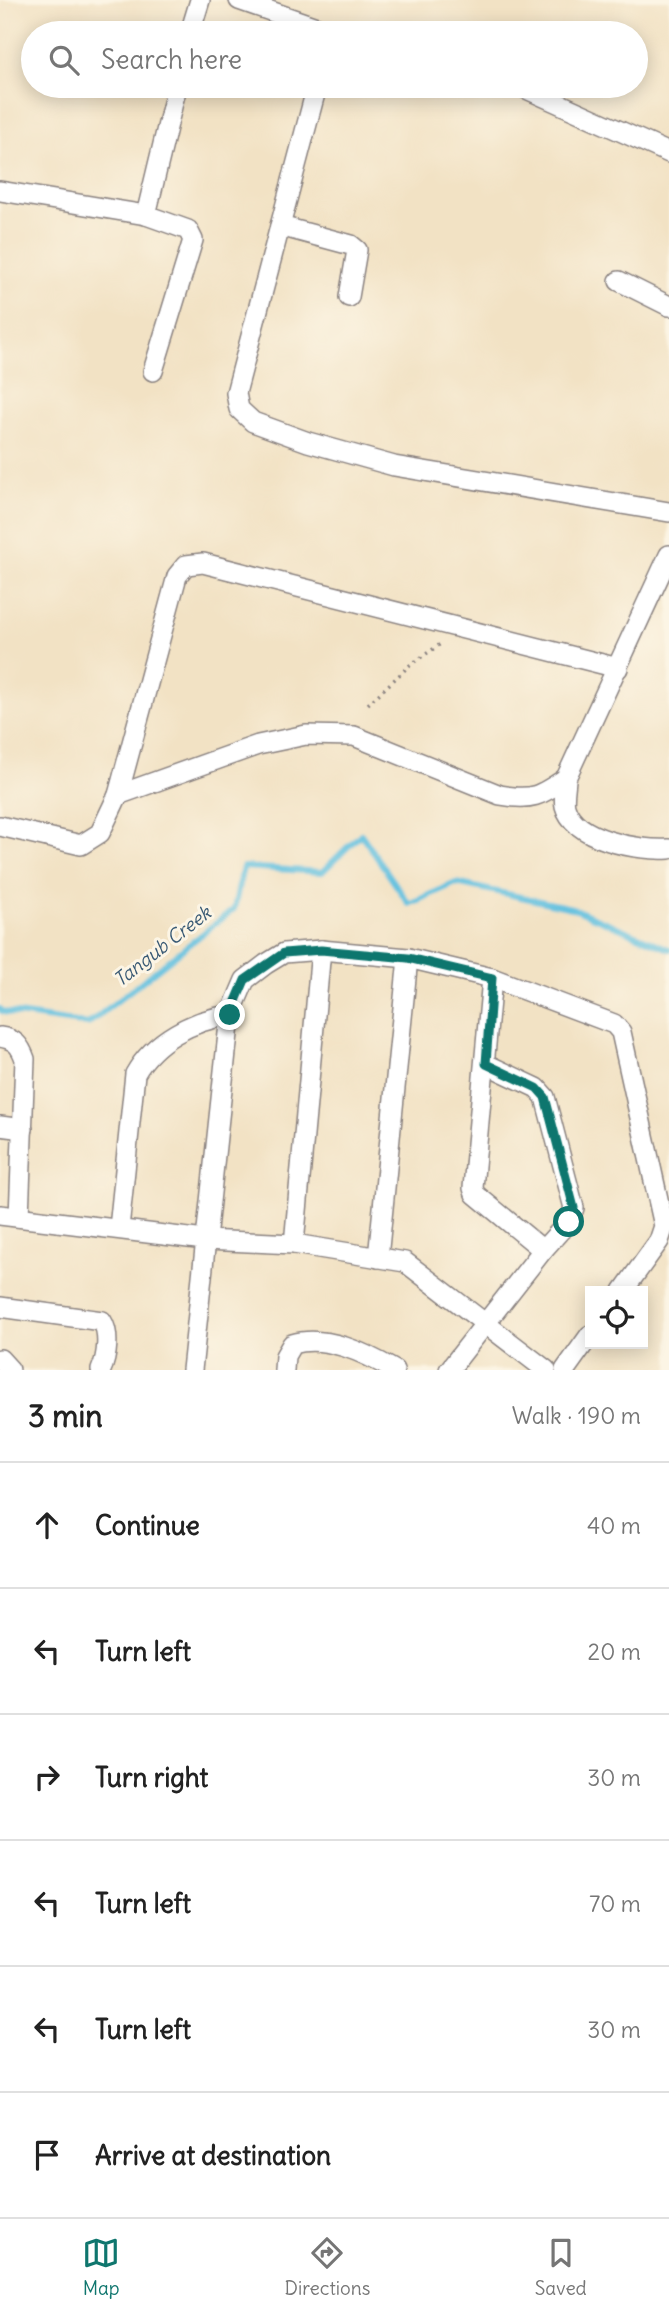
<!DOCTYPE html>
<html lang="en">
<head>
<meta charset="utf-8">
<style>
	body { margin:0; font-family:Delius,sans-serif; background:#f6f6f6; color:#222 }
	.controls { position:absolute; right:21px; bottom:21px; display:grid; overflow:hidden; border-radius:0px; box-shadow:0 4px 18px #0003 }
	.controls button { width:63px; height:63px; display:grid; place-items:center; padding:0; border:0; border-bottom:2px solid #e0e0e0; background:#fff; color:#222; font:35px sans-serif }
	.stop { position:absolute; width:21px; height:21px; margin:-16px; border:5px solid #0f766e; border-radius:50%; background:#fff }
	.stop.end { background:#0f766e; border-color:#fff; box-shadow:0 2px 7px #0008 }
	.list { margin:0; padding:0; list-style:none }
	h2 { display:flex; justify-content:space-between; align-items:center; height:91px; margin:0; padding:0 28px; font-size:30px }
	h2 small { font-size:23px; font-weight:400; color:#767676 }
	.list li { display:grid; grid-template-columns:46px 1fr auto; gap:21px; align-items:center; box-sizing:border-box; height:126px; padding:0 28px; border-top:2px solid #e0e0e0 }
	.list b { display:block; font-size:26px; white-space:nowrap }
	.list em { font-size:23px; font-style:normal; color:#767676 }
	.icon { flex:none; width:38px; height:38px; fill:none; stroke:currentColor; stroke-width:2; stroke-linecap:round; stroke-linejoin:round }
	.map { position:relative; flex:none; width:669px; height:1370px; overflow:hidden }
	.search { position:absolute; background:#fff; box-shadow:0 4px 18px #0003; left:21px; right:21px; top:21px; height:77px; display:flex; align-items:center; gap:18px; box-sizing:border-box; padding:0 24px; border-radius:38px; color:#767676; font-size:26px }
	.sheet { height:847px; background:#fff }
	nav { display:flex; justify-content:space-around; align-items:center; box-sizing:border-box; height:98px; border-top:2px solid #e0e0e0; background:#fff; font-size:19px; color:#767676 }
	nav a { display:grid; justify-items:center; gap:4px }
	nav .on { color:#0f766e }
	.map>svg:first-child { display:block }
</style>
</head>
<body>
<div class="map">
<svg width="669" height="1370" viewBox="0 0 669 1370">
	<rect width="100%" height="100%" fill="#fcf5e5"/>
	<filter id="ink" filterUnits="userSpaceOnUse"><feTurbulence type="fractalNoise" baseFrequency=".0143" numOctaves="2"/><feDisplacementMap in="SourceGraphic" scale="14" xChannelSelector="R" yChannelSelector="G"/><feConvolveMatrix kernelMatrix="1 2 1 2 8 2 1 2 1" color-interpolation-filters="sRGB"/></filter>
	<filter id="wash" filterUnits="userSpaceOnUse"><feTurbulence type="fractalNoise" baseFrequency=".00686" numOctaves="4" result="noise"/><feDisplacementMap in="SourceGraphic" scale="28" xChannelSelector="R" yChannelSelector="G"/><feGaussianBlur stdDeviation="1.57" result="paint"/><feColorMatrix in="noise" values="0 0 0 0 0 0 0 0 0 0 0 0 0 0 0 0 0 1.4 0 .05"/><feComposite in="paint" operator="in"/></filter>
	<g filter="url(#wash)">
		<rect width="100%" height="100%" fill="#f2e2c4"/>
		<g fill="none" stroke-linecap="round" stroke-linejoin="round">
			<!-- stream -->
			<polyline stroke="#61c0df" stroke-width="6" points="0,1009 3,1012 88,1024 234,909 243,867 322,872 361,834 409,904 456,883 572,908 669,949"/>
		</g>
	</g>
	<g filter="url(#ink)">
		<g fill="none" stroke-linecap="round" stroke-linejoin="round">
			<defs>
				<g id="street">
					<polyline points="239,0 316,27 325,33"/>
					<polyline points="190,33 200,0"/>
					<polyline points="317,86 236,393 239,409 253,422 308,442 394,466 669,512"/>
					<polyline points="520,86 669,153"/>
					<polyline points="0,191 146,215 188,230 193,240 153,371"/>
					<polyline points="146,215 177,86"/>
					<polyline points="280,226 351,245 357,250 349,297"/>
					<polyline points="619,281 669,306"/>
					<path d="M 669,555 L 566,778 C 566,786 563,798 565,806 C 574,840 639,851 669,849"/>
					<path d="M 118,795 L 258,745 L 306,735 L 354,736 L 500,795 C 532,801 540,796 566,778"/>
					<polyline points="0,826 81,845 100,833 118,795 177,576 186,565 203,563 618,668"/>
					<path d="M 0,1037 C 15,1039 20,1045 25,1059 L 19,1217"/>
					<polyline points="486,1064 537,1088 545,1097 574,1208 569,1221 543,1250"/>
					<polyline points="0,1126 23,1129"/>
					<polyline points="0,1215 205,1240 294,1244 405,1262 546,1370"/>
					<path d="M 119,1228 L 135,1074 C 154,1040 193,1020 230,1015"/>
					<polyline points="294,1244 321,950"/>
					<polyline points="378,1258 408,958"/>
					<path d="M 0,1307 L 102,1321 C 110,1333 107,1357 101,1370"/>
					<polyline points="0,1359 10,1370"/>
					<polyline points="192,1370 230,1015 245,980 266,964 284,953 321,950 408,958 492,978 614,1024 621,1032 664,1226 659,1241 623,1291"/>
					<path d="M 284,1370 L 285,1356 L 292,1344 C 326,1334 365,1353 394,1370"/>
					<polyline points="449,1370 543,1250 475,1194 473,1188 492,978"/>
					<polyline points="565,1370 590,1335"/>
				</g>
			</defs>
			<!-- street casing -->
			<use href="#street" stroke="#8a8280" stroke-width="22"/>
			<!-- path -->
			<polyline stroke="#8a8280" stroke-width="3.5" stroke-dasharray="2 5" stroke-linecap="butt" points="368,704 410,665 442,643"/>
			<!-- street -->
			<use href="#street" stroke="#fff" stroke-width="19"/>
		</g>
	</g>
	<g fill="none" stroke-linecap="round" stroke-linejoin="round" filter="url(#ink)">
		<!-- route -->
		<polyline stroke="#0f766e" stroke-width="9" points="230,1015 245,980 284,953 321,950 408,958 492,978 486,1064 537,1088 545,1097 574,1208 569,1222"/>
	</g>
	<g text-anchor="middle" stroke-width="6" stroke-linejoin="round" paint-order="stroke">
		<!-- water labels -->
		<g font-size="19" font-style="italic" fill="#385974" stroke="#fcf5e5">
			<text transform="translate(162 946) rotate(-38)" y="7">Tangub Creek</text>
		</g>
	</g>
</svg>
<div class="controls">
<button><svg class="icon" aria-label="locate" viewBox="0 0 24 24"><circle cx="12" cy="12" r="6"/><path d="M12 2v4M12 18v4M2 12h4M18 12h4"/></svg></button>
</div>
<div class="stop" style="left:569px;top:1222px"></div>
<div class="stop end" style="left:230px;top:1015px"></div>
<div class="search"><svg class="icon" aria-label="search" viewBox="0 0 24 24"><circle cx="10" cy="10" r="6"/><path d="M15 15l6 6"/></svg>Search here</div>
</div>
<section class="sheet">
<h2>3 min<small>Walk · 190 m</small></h2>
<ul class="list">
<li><svg class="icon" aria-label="ahead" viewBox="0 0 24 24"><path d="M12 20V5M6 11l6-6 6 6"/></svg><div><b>Continue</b></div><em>40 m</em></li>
<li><svg class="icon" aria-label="left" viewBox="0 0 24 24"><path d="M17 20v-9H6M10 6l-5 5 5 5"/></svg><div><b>Turn left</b></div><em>20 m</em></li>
<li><svg class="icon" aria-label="right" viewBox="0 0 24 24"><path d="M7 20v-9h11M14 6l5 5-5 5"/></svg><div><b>Turn right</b></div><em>30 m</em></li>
<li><svg class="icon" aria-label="left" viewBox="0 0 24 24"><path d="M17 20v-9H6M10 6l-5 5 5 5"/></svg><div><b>Turn left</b></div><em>70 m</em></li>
<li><svg class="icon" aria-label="left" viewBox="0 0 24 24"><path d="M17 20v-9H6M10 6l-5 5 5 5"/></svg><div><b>Turn left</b></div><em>30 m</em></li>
<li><svg class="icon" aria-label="arrive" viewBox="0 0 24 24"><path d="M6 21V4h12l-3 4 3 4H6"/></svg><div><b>Arrive at destination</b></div></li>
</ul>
</section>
<nav>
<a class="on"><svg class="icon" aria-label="map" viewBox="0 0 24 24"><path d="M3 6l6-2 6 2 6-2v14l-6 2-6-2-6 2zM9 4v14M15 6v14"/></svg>Map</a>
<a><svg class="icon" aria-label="directions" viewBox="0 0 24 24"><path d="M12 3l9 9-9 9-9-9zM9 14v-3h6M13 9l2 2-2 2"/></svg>Directions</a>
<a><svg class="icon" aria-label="saved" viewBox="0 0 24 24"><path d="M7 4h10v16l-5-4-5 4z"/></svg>Saved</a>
</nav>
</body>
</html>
